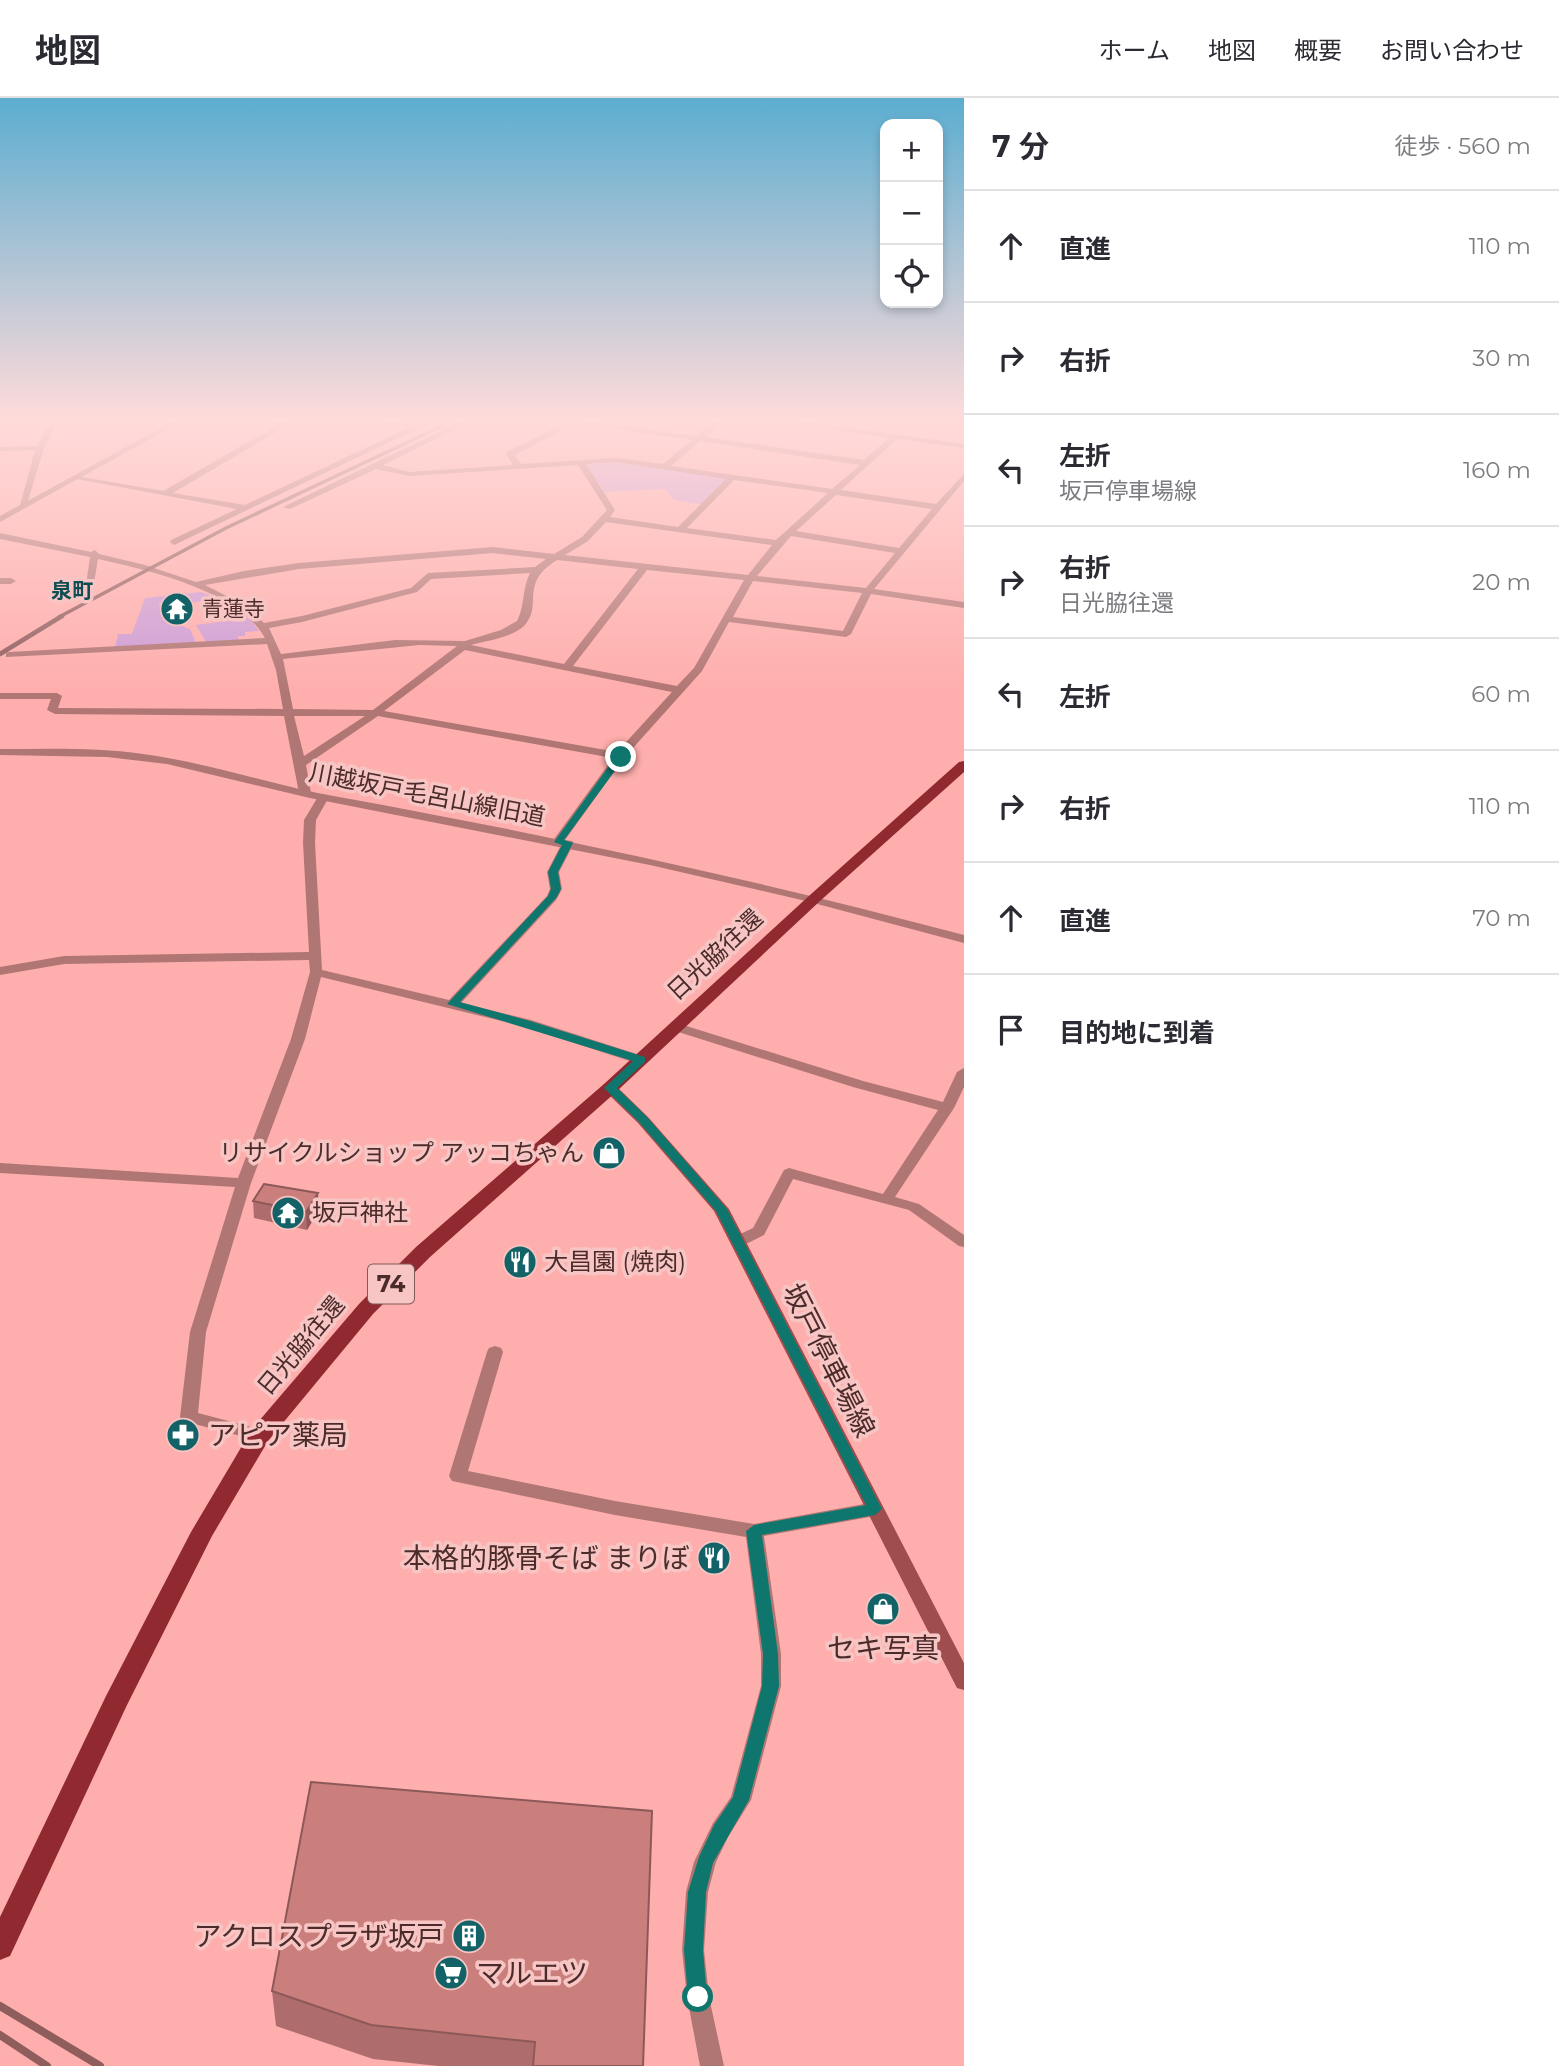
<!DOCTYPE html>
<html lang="ja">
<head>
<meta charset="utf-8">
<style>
	body { margin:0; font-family:Montserrat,"Noto Sans JP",sans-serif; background:#f2f2f3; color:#2b2b33 }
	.controls { position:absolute; right:21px; top:21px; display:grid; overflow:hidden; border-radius:14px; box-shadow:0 4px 10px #0003 }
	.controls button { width:63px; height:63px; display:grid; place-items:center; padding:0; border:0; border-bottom:2px solid #e1e1e2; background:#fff; color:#2b2b33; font:35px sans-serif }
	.stop { position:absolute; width:21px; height:21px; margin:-16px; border:5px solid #0f766e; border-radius:50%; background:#fff }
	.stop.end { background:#0f766e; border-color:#fff; box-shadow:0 2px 7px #0008 }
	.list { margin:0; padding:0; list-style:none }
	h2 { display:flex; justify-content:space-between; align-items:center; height:91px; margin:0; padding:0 28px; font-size:30px }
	h2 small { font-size:23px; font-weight:400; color:#7c7c81 }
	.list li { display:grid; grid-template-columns:46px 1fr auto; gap:21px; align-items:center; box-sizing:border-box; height:112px; padding:0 28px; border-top:2px solid #e1e1e2 }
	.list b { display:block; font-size:26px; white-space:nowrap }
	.list p { margin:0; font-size:23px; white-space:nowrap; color:#7c7c81 }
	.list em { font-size:23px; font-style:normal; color:#7c7c81 }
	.icon { flex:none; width:38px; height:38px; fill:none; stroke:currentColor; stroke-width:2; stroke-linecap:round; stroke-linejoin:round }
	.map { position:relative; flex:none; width:964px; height:1968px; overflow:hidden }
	header { display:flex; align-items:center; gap:42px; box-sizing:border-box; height:98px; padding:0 35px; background:#fff; border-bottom:2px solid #e1e1e2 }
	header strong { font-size:33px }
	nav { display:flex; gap:38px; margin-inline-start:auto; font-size:24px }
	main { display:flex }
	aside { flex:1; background:#fff }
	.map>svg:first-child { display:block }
</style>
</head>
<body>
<header>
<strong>地図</strong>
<nav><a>ホーム</a><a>地図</a><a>概要</a><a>お問い合わせ</a></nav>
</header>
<main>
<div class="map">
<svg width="964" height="1968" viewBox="0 0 964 1968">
	<rect width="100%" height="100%" fill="#feaeac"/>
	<!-- green -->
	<g fill="#cd9cd5">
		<polygon points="616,364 725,380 726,382 701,406 674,402 665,391 605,394 586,367"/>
		<path d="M 201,494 L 218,500 L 190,505 L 189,502 L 159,505 L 162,517 C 172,518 179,529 190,531 L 196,545 L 115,550 L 118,536 L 132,536 L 145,500 Z"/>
		<polygon points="249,520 259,533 245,534 245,538 238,538 239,543 206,544 196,527"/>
	</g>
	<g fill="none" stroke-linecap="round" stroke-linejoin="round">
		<!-- minor -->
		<g fill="#b07674" fill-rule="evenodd">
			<polygon points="52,319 118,322 123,319 133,319 119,326 57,325 44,350 26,409 19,411 35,352 0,353 0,349 37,348"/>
			<path d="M 237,319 C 250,319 276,325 285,323 C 292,322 294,319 302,319 L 173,395 L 245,407 L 408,330 L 349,321 L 345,319 L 363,319 L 415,327 L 432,319 L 442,319 L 174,447 L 170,444 L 171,442 L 237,411 L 72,380 L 76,378 L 163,393 L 278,327 Z"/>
			<path d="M 470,319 L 480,319 L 383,367 L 409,374 L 513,367 L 506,356 L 507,354 L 576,319 L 585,319 L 581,322 L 696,338 L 720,319 L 728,319 L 705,339 L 864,362 L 889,340 L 753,319 L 772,319 L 964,346 L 964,350 L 897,341 L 841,392 L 936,406 L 964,376 L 964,383 L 874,491 L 964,504 L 964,510 L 871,496 L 851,536 L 846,539 L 729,524 L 702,573 L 624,660 L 565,742 L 572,743 L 574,745 L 559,774 L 562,791 L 556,802 L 461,905 L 531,922 L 646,959 L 648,962 L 646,965 L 636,965 L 522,928 L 321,879 L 305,941 L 251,1085 L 206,1234 L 198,1315 L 266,1333 L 269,1337 L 266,1341 L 260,1343 L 183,1323 L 180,1319 L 190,1234 L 235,1089 L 0,1075 L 0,1065 L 238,1080 L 291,941 L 310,874 L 309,862 L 64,866 L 0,877 L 0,869 L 64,858 L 309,854 L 303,745 L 304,722 L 319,697 L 323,696 L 329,699 L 316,722 L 315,745 L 322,872 L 449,902 L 547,798 L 550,791 L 547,774 L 561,747 L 554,746 L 552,744 L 613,660 L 378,618 L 306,667 L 311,695 L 305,698 L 299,695 L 284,618 L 55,616 L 47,612 L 51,601 L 0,601 L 0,595 L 57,595 L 62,598 L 58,610 L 283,611 L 276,572 L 267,546 L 6,559 L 6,555 L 9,554 L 265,540 C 239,493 148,472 98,461 L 94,485 L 86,487 L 90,459 L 0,441 L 0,435 L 91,454 L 95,452 L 99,456 L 145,467 L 196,484 L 244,473 L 299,465 L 493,449 L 554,456 L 582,439 L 607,412 L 578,367 L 409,378 L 376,371 L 290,411 L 283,409 ZM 575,325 L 692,342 L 663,366 L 616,360 L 521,366 L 515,357 ZM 700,343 L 860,367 L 832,391 L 671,368 ZM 616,364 L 726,381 L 678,429 L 610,419 L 615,412 L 586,366 ZM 734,382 L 828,395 L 776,442 L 687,430 ZM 836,397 L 932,411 L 899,450 L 796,433 ZM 606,424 L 772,447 L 748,477 L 565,457 L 588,443 ZM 791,438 L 895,455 L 866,490 L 757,478 ZM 493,455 L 546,461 L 535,469 L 428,475 L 411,490 L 302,518 L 264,525 L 248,509 L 205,487 L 299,471 ZM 557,462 L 638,471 L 564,566 L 471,547 C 487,542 511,540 524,528 C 544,507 518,486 557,462 ZM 647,472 L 744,482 L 694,570 L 677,588 L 573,568 ZM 530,475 C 522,490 525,508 517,523 L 501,532 L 465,543 L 395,542 L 281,556 L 269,530 L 302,524 L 417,494 L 431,481 ZM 753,483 L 862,495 L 843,533 L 733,519 ZM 419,547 L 457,548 L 373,612 L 293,611 L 283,561 ZM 465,552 L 672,594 L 617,654 L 384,613 ZM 294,618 L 365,618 L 304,658 Z"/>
			<polygon points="0,480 11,480 16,483 11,486 0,486"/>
			<polygon points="677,925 863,983 943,1004 957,974 964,970 964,989 954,1010 895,1099 919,1106 964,1137 964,1149 959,1148 909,1112 793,1081 764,1137 744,1147 734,1147 731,1143 734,1139 753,1130 784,1072 789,1070 883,1096 938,1012 853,989 672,932 670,929"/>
			<polygon points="495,1248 501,1250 503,1254 468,1373 615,1403 754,1426 875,1404 881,1406 884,1411 881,1416 875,1418 764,1438 781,1556 781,1588 751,1702 728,1739 716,1764 708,1794 704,1852 709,1899 724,1968 700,1968 687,1899 682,1852 686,1794 694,1764 713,1725 731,1699 761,1588 761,1556 746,1439 615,1417 452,1383 449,1378 487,1254 489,1250"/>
		</g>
		<!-- tertiary -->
		<g fill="#b07674" fill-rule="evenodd">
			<polygon points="181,319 190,319 0,424 0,418"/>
			<path d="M 0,651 C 47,651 96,649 143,656 C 209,665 273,687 339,699 C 549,737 758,782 964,837 L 964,845 L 806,803 L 650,767 L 310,700 L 167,666 L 107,659 L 0,657 Z"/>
		</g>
		<!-- secondary -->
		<polygon fill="#9f4d4d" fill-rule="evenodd" points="610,986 615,987 648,1019 729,1111 964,1565 964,1592 957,1590 714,1113 638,1025 605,993 603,990"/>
		<!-- primary -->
		<polygon fill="#912a30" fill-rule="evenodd" points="964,663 964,674 820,803 616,994 430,1159 373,1216 268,1343 212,1438 127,1607 10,1858 0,1862 0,1819 106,1598 191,1434 252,1331 359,1206 416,1149 604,986 810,797 959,664"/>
		<!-- rail-far2 -->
		<polyline stroke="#8e5d5c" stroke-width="3.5" points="59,519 226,430 461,319"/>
		<!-- rail-far1 -->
		<polyline stroke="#8e5d5c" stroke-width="4.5" points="0,556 62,518"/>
		<!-- rail -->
		<g stroke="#8e5d5c" stroke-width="8">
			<polyline points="0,1908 100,1968"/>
			<polyline points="0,1937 47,1968"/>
		</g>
	</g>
	<!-- wall -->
	<g fill="#ae6d6c">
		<polygon points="253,1103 319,1112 307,1132 254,1120"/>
		<polygon points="311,1684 643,1968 438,1968 373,1961 276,1928 272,1893"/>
	</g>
	<!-- shaded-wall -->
	<polygon fill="#8d5958" points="318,1095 319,1112 307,1132 306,1114"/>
	<!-- building -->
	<g fill="#ca7f7d" stroke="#8d5958" stroke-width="2">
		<polygon points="264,1086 318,1095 306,1114 253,1103"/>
		<polygon points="311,1684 652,1713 643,1968 533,1968 535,1944 371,1927 272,1893"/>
	</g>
	<!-- sky -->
	<linearGradient id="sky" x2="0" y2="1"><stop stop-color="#5cadd0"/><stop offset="0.54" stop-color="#ffdbda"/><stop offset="1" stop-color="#ffdbda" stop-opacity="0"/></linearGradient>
	<rect width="964" height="594" fill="url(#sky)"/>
	<!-- route -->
	<polygon fill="#0f766e" points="617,657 625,659 564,742 573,745 558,774 561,791 557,799 460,904 530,923 645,959 645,964 617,990 647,1019 727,1111 882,1411 875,1417 762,1437 778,1556 779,1588 749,1702 713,1765 706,1794 703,1852 707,1899 704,1905 698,1908 691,1905 688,1899 684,1852 688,1794 699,1759 714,1727 733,1699 762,1588 763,1556 746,1433 754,1427 866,1407 716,1113 639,1024 604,990 633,963 447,906 548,798 551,791 548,774 562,747 554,744"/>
	<!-- icons -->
	<defs>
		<symbol id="temple-disc" viewBox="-11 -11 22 22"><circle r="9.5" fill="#126267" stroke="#f7c5c3"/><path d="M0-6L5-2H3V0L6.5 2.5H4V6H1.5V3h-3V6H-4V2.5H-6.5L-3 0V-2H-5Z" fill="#fff"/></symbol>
		<symbol id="shop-disc" viewBox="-11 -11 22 22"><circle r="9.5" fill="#126267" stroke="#f7c5c3"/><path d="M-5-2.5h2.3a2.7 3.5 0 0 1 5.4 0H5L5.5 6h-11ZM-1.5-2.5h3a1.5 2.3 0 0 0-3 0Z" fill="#fff"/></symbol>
		<symbol id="restaurant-disc" viewBox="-11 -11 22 22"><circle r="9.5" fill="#126267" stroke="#f7c5c3"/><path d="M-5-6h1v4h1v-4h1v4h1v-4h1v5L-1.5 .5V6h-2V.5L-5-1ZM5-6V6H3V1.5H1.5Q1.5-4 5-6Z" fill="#fff"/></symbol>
		<symbol id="pharmacy-disc" viewBox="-11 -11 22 22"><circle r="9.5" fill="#126267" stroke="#f7c5c3"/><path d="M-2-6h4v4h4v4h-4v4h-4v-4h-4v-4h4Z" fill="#fff"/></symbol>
		<symbol id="building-disc" viewBox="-11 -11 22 22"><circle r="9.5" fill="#126267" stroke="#f7c5c3"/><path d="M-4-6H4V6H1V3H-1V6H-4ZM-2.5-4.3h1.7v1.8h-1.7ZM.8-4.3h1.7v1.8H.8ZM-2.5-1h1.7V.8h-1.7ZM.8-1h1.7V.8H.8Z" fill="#fff"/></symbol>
		<symbol id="supermarket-disc" viewBox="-11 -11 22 22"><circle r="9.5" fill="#126267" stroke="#f7c5c3"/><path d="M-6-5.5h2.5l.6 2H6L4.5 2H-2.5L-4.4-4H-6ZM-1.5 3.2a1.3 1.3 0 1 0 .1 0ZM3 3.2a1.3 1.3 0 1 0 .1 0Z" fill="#fff"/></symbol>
	</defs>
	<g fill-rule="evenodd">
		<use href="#temple-disc" x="158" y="492" width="38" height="38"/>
		<use href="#shop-disc" x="590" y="1036" width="38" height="38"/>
		<use href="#temple-disc" x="269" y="1096" width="38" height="38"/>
		<use href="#restaurant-disc" x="501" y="1145" width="38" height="38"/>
		<use href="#pharmacy-disc" x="164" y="1318" width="38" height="38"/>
		<use href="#restaurant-disc" x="695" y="1441" width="38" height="38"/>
		<use href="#shop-disc" x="864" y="1492" width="38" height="38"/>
		<use href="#building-disc" x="450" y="1819" width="38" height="38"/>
		<use href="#supermarket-disc" x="432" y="1856" width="38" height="38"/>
	</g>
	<g text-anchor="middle" stroke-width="7" stroke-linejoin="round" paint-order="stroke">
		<!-- far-neighbourhood labels -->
		<g font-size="21" font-weight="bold" fill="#0e4d51" stroke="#f7c5c3">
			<text x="72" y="500">泉町</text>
		</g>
		<!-- far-poi labels -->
		<g font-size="21" fill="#4b2c2b" stroke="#f7c5c3" text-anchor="start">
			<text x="202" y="518">青蓮寺</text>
		</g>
		<!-- shield labels -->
		<rect fill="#f7c5c3" stroke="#7f5a59" stroke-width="2" x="368" y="1166.5" width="46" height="39" rx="5"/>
		<g font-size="23" font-weight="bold" fill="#4b2c2b">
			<text x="391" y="1194">74</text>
		</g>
		<!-- street labels -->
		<g font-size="24" fill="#4b2c2b" stroke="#f7c5c3">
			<text transform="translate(427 697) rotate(11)" y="8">川越坂戸毛呂山線旧道</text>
			<text transform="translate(715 857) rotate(-43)" y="8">日光脇往還</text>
			<text transform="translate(301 1248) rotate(-50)" y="8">日光脇往還</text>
		</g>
		<!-- poi labels -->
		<g font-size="24" fill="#4b2c2b" stroke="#f7c5c3" text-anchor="start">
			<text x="584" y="1063" text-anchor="end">リサイクルショップ アッコちゃん</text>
			<text x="312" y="1123">坂戸神社</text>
			<text x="544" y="1172">大昌園 (焼肉)</text>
		</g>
		<!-- near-street labels -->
		<g font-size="28" fill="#4b2c2b" stroke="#f7c5c3">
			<text transform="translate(829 1262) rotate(63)" y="10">坂戸停車場線</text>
		</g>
		<!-- near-poi labels -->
		<g font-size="28" fill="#4b2c2b" stroke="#f7c5c3" text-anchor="start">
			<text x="208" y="1347">アピア薬局</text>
			<text x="690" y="1470" text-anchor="end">本格的豚骨そば まりぼ</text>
			<text x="883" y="1560" text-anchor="middle">セキ写真</text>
			<text x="444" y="1848" text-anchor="end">アクロスプラザ坂戸</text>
			<text x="476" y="1885">マルエツ</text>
		</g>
	</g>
</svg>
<div class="controls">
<button>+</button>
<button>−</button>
<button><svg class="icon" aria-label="locate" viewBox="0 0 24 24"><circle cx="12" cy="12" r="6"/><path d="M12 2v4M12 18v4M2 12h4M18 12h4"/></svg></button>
</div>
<div class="stop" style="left:698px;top:1899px"></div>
<div class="stop end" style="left:621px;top:659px"></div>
</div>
<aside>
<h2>7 分<small>徒歩 · 560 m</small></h2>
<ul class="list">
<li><svg class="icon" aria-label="ahead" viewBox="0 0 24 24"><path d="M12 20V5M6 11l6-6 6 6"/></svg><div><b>直進</b></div><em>110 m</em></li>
<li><svg class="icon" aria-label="right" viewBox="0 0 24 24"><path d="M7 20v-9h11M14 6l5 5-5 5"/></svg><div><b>右折</b></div><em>30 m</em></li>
<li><svg class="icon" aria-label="left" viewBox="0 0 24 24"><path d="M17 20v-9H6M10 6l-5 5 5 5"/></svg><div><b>左折</b><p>坂戸停車場線</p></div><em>160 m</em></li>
<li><svg class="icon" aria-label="right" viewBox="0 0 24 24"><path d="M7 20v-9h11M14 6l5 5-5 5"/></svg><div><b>右折</b><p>日光脇往還</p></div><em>20 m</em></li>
<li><svg class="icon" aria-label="left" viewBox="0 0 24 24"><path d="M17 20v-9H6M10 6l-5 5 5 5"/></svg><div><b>左折</b></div><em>60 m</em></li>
<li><svg class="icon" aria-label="right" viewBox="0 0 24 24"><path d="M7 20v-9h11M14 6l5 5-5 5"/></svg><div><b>右折</b></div><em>110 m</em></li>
<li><svg class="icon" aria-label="ahead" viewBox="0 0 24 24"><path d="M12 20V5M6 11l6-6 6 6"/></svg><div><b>直進</b></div><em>70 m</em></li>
<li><svg class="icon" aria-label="arrive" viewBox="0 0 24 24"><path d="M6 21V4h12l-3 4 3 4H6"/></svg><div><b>目的地に到着</b></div></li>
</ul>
</aside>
</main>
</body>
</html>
